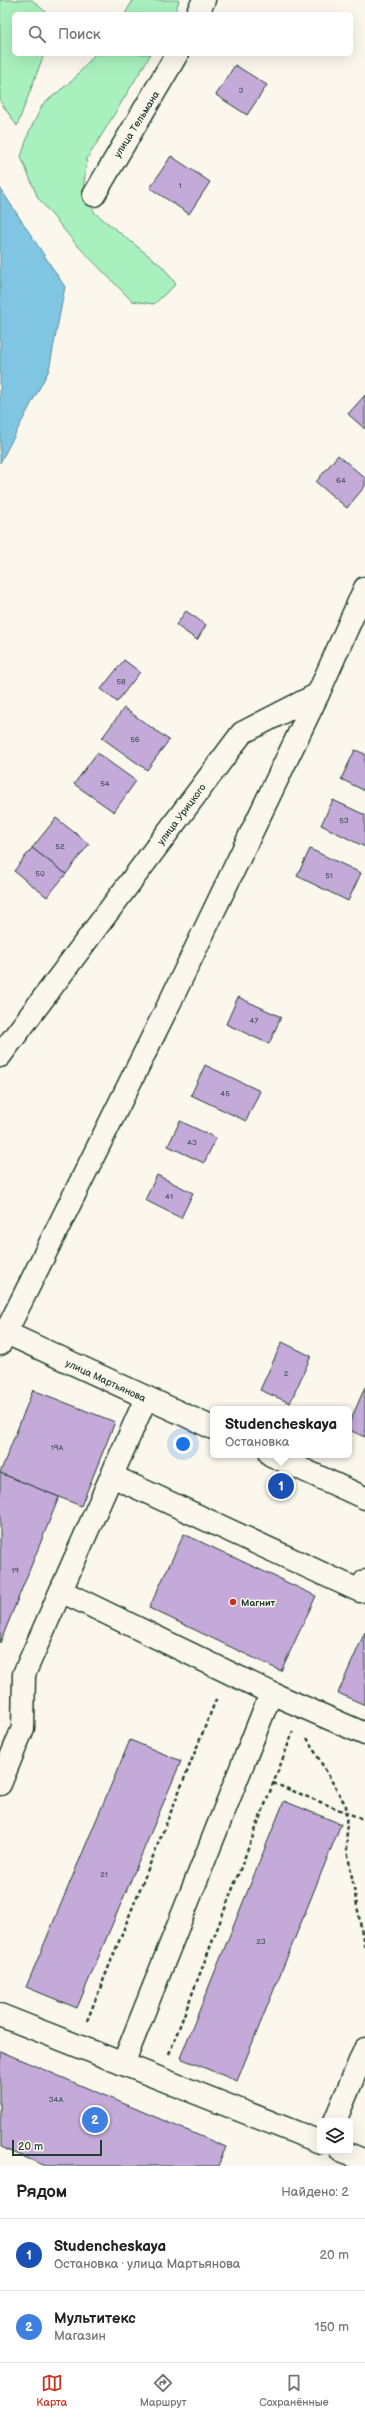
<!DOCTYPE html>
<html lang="ru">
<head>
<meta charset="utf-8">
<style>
	body { margin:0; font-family:"Balsamiq Sans",sans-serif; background:#f2f2f2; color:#222 }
	.controls { position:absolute; right:12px; bottom:12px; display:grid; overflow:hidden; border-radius:6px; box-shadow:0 4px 16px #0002 }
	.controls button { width:36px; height:36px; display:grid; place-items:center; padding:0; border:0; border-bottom:1px solid #e0e0e0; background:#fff; color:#222; font:20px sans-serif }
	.scale { position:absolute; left:12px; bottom:10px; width:90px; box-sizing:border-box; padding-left:4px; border:2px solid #1f3d34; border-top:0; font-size:11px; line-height:14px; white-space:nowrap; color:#1f3d34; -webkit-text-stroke:3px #fbf7ec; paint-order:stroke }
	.you { position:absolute; left:183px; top:1444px; width:14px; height:14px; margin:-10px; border:3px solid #fff; border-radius:50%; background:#1a73e8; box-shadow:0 0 0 6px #1a73e833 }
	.badge { display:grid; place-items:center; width:26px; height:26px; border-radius:50%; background:#c8321e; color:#fff; font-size:13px; font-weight:700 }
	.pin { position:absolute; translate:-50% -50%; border:2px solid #fff; box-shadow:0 1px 4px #0006 }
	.popup { position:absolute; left:210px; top:1406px; width:142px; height:52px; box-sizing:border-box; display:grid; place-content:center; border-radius:6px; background:#fff; filter:drop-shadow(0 1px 3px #0005); font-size:13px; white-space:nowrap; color:#767676 }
	.popup b { font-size:15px; color:#222 }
	.popup::after { content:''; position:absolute; left:50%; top:100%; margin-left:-8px; border:8px solid transparent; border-top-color:#fff }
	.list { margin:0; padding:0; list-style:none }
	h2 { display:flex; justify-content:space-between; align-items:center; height:52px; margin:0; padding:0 16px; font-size:17px }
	h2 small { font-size:13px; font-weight:400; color:#767676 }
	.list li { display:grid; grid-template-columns:26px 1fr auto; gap:12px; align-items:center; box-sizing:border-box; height:72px; padding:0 16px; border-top:1px solid #e0e0e0 }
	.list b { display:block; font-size:15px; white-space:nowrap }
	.list p { margin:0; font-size:13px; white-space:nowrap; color:#767676 }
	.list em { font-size:13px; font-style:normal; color:#767676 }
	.icon { flex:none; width:22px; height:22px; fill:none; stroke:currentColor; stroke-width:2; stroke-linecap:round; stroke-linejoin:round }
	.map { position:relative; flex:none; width:365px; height:2166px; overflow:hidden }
	.search { position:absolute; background:#fff; box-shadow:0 4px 16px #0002; left:12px; right:12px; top:12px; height:44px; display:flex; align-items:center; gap:10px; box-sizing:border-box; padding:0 14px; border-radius:6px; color:#767676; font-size:15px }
	.sheet { height:196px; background:#fff }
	nav { display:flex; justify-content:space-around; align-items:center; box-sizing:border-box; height:56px; border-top:1px solid #e0e0e0; background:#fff; font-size:11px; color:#767676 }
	nav a { display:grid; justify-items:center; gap:2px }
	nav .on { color:#c8321e }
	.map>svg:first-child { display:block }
</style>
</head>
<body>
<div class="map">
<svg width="365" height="2166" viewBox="0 0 365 2166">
	<rect width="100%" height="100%" fill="#fbf7ec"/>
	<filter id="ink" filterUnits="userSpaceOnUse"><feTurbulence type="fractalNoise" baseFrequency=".025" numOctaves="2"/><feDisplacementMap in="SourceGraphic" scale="8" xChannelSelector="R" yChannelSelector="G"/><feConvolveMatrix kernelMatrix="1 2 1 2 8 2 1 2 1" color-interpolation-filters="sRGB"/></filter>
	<g filter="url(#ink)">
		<!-- green -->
		<g fill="#a8f0bd" stroke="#649678">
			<polygon points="0,0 32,0 48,14 14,14 14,54 44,54 17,126 0,101"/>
			<polygon points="133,0 179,0 175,14 125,14"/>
			<polygon points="95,54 151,54 87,159 83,191 95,213 163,267 176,284 154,304 132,301 75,243 38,198 21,157 29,132 43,104 73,80"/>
		</g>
		<!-- water -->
		<polygon fill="#80c5e1" stroke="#598f9c" points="0,188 65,287 49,370 0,463"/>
		<!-- building -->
		<g fill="#c4aad8" stroke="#1f3d34">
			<polygon points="235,65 267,85 247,115 216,95"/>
			<polygon points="171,156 210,182 189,214 150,188"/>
			<polygon points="365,395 365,429 348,414"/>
			<polygon points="338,455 365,478 365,486 347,508 316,482"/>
			<polygon points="186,611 206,625 197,640 176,625"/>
			<polygon points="124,660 140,672 117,702 101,689"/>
			<polygon points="124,708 169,740 147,770 102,738"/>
			<polygon points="355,750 365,754 365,791 341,779"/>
			<polygon points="97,753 136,781 114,812 74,784"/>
			<polygon points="333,800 365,815 365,847 321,825"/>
			<polygon points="56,818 89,844 66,874 32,848"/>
			<polygon points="32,848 66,874 47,897 14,871"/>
			<polygon points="310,849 361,873 348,901 297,876"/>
			<polygon points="238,997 281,1017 269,1044 226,1024"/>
			<polygon points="205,1065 260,1091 246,1121 191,1095"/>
			<polygon points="180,1121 216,1138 204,1163 168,1146"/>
			<polygon points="157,1175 193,1193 181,1218 145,1200"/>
			<polygon points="282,1342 311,1356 290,1403 260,1390"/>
			<polygon points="365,1387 365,1437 349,1430 349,1424"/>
			<polygon points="33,1390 115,1422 81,1506 0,1473"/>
			<polygon points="0,1473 59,1497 0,1643"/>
			<polygon points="184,1534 316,1596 281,1671 149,1608"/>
			<polygon points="365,1632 365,1705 338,1693"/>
			<polygon points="130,1740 181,1761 77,2008 26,1987"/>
			<polygon points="284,1801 341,1824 237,2081 180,2058"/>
			<polygon points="0,2051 226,2147 218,2166 46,2166 0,2147"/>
		</g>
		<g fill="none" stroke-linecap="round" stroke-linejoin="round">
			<defs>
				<g id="minor">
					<polyline points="197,14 204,0"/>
					<polyline points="94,195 177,54"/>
					<polyline points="0,1056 242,733 318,694"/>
					<polyline points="0,1330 213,1428"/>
					<polyline points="0,1344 171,1000 318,694 365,588"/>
					<polyline points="271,1455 365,1498"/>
					<polyline points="112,1476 360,1591 365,1581"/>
					<polyline points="61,1591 271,1693 365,1734"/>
					<polyline points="0,1784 23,1728 24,1674 146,1398"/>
					<polyline points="0,2015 320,2142"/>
					<polyline points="123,2064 271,1693"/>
					<polyline points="335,2121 365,2049"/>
					<polyline points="341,2151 365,2161"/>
				</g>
			</defs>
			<!-- minor casing -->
			<use href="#minor" stroke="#1f3d34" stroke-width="25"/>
			<!-- path -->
			<g stroke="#1f3d34" stroke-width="2.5" stroke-dasharray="4 3" stroke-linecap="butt">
				<polyline points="307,1738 346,1806 347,1850 365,1950"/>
				<polyline points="273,1783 365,1820"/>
				<polyline points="87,2021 217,1697"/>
				<polyline points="169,2054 293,1732"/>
			</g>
			<!-- minor -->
			<use href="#minor" stroke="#fbf7ec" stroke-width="22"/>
		</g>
	</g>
	<!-- markers -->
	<circle fill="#c8321e" stroke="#fbf7ec" stroke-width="1.5" cx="233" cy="1602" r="4"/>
	<g text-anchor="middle" stroke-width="3" stroke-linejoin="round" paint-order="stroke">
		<!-- number labels -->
		<g font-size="8" fill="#48585d">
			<text x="241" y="93">3</text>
			<text x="180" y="188">1</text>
			<text x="341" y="483">64</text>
			<text x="121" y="684">58</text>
			<text x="135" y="742">56</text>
			<text x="105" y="786">54</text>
			<text x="344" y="823">53</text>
			<text x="60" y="849">52</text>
			<text x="40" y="876">50</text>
			<text x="329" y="878">51</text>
			<text x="254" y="1023">47</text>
			<text x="225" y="1096">45</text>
			<text x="192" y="1145">43</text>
			<text x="169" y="1199">41</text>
			<text x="286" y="1376">2</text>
			<text x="57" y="1450">19А</text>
			<text x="15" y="1573">19</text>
			<text x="104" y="1877">21</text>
			<text x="261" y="1944">23</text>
			<text x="56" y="2102">34А</text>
		</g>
		<!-- street labels -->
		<g font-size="10" fill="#1f3d34" stroke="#fbf7ec">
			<text transform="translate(136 124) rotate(-58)" y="4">улица Тельмана</text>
			<text transform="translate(181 814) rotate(-53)" y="4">улица Урицкого</text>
			<text transform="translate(106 1380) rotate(25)" y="4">улица Мартьянова</text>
		</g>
		<!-- poi labels -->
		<g font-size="10" font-weight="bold" fill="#1f3d34" stroke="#fbf7ec" text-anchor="start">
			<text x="241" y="1606">Магнит</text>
		</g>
	</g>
</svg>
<div class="controls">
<button><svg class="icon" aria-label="layers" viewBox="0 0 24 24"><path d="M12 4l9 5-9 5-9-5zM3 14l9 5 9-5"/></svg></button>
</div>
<div class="scale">20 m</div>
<div class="you"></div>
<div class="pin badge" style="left:281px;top:1486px;background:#1a4fb4">1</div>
<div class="popup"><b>Studencheskaya</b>Остановка</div>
<div class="pin badge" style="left:95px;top:2120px;background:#3f7fe0">2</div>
<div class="search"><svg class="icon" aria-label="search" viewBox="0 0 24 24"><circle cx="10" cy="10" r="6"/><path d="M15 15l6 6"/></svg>Поиск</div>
</div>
<section class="sheet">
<h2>Рядом<small>Найдено: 2</small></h2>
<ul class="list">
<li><span class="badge" style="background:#1a4fb4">1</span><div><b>Studencheskaya</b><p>Остановка · улица Мартьянова</p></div><em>20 m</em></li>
<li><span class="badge" style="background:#3f7fe0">2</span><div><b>Мультитекс</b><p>Магазин</p></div><em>150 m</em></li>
</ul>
</section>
<nav>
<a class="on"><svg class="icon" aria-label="map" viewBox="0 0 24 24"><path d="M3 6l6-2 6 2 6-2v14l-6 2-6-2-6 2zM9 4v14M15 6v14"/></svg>Карта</a>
<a><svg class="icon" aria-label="directions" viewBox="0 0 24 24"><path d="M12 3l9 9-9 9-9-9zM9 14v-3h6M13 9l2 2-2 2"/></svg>Маршрут</a>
<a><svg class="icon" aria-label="saved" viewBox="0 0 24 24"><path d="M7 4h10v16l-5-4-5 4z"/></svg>Сохранённые</a>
</nav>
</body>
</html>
